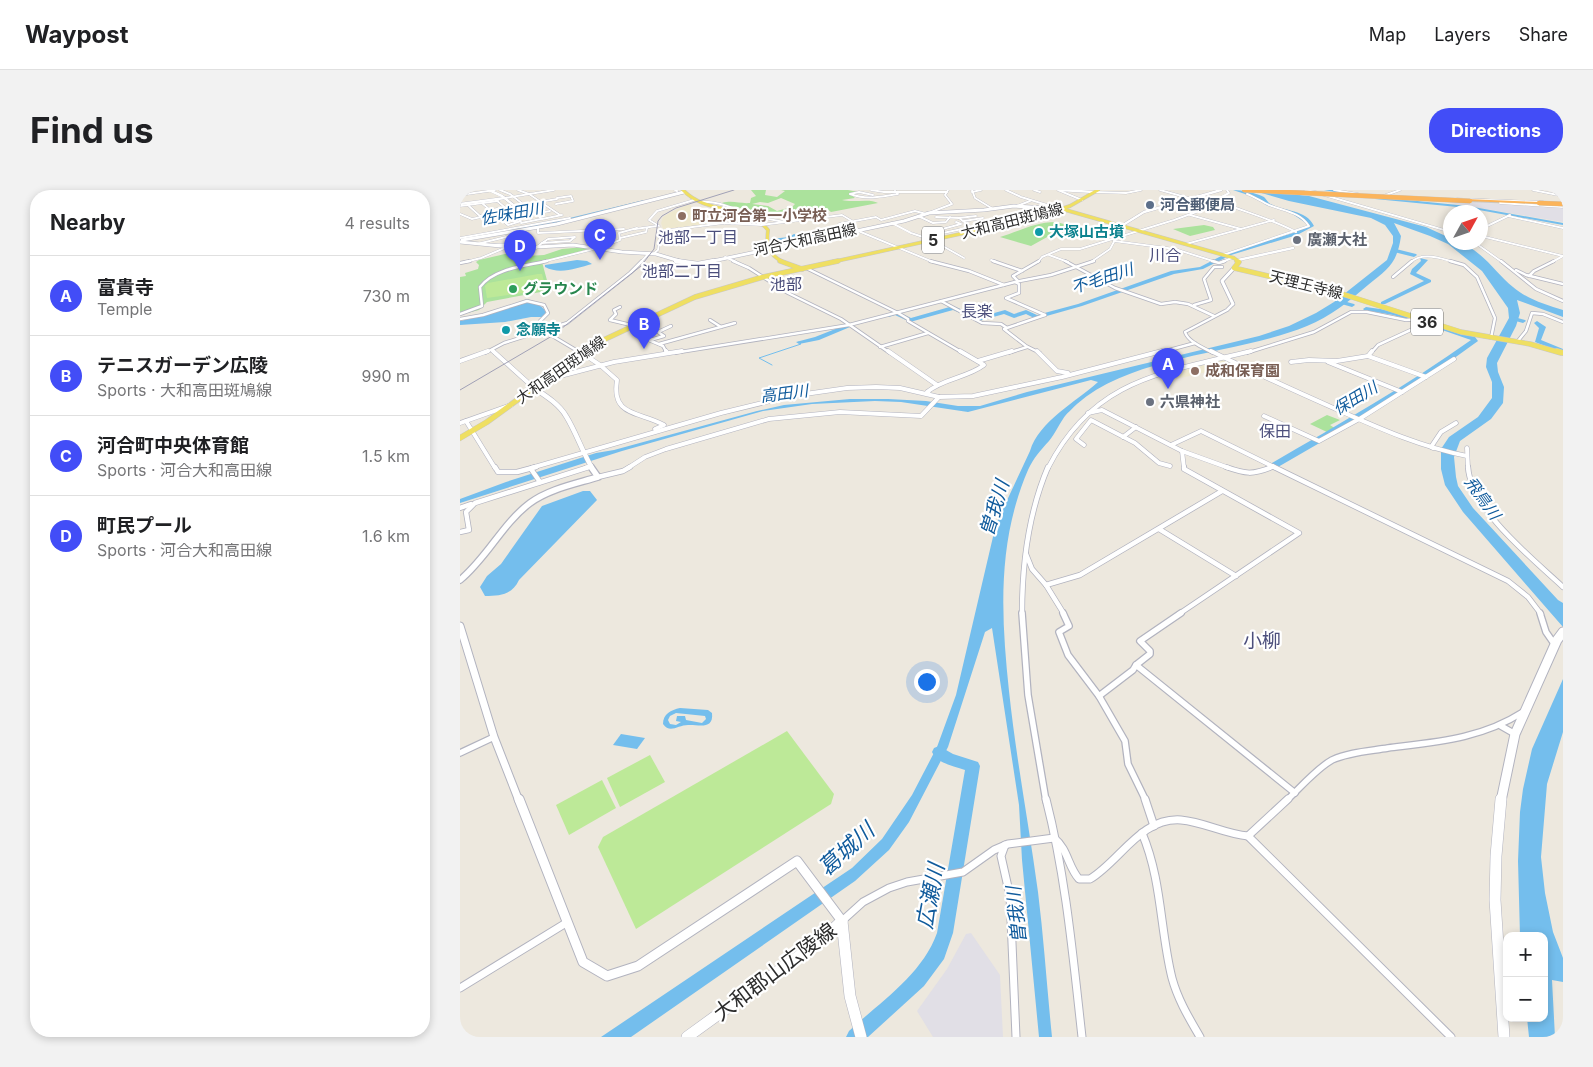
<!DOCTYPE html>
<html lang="en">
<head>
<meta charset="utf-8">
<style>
	body { margin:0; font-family:Inter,"Noto Sans JP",sans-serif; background:#f2f2f2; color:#202124 }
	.controls { position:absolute; right:15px; bottom:15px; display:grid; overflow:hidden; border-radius:10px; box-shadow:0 2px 8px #0003 }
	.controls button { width:45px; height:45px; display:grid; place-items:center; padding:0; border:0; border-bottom:1px solid #e0e0e0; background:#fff; color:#202124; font:25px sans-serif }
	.compass { position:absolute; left:983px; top:15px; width:45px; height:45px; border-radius:50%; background:#fff; box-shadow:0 2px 8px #0003; rotate:50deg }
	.you { position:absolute; left:466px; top:491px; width:18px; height:18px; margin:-12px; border:4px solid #fff; border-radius:50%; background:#1a73e8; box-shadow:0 0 0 8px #1a73e833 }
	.badge { display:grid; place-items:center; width:32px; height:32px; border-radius:50%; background:#424df7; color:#fff; font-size:16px; font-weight:700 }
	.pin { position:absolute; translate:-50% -41px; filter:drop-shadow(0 1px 2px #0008) }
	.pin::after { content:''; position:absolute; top:26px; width:18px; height:15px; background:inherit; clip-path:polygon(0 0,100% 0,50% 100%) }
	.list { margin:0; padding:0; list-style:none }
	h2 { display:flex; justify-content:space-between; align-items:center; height:65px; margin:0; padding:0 20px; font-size:21px }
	h2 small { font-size:16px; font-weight:400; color:#757577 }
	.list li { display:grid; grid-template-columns:32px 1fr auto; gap:15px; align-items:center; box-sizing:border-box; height:80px; padding:0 20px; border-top:1px solid #e0e0e0 }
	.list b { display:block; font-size:19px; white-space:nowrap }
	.list p { margin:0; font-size:16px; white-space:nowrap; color:#757577 }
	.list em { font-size:16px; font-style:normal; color:#757577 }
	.map { position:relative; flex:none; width:1103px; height:847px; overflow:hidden; border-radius:20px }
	header { display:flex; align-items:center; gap:30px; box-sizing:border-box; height:70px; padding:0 25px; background:#fff; border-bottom:1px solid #e0e0e0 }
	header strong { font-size:24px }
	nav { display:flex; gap:28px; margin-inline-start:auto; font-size:18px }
	.intro { display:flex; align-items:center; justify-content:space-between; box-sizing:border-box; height:120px; padding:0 30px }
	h1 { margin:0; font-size:35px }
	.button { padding:12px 22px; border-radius:20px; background:#424df7; color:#fff; font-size:18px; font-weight:700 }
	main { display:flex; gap:30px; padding:0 30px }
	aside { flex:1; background:#fff; border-radius:20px; box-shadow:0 2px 8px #0003 }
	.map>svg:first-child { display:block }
</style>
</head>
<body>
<header>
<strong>Waypost</strong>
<nav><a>Map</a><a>Layers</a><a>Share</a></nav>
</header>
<div class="intro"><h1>Find us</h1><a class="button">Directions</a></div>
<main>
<aside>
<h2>Nearby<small>4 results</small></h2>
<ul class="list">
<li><span class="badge">A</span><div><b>富貴寺</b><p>Temple</p></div><em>730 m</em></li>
<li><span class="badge">B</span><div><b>テニスガーデン広陵</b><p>Sports · 大和高田斑鳩線</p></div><em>990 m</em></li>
<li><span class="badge">C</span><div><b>河合町中央体育館</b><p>Sports · 河合大和高田線</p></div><em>1.5 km</em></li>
<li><span class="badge">D</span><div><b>町民プール</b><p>Sports · 河合大和高田線</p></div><em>1.6 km</em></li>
</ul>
</aside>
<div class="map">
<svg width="1103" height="847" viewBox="0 0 1103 847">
	<rect width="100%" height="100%" fill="#ede8de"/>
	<!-- industrial -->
	<g fill="#e1dfe6">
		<polygon points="994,11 1103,18 1103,32 990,13"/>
		<polygon points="511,743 540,785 543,847 473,847 457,821 487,779 506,744"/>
	</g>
	<!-- education -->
	<g fill="#eee8ce">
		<polygon points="229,14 241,24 238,25 239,27 261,33 203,39 201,33 203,27 211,22"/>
		<polygon points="762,170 771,173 757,176 760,179 716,189 710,184"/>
	</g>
	<!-- green -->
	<g fill="#abe29c" fill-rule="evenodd">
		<path d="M 291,0 L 306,0 L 305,5 L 317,7 L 325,1 L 321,0 L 388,0 L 398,2 L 390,4 L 395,8 L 382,10 C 393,13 410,8 418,13 L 371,22 L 367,19 L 347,21 L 347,27 L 332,28 L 323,24 L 306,26 L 277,17 L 263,15 L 262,13 C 273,10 280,14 290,13 L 291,8 L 296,6 ZM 321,8 L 335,14 L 332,17 L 317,21 L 308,16 L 292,14 L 300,12 L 308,13 Z"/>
		<path d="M 596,32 L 604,34 L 612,39 L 599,44 L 589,46 L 571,56 L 540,47 C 560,41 575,32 596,32 Z"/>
		<polygon points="744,35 753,37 755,40 730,46 713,39"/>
		<polygon points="124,57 132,58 82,72 88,94 94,96 86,99 86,101 27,112 19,120 0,125 0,87 6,86 5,83 18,79 19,75 16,72 19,70 58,61 70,63 66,66 84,65 102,59"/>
		<polygon points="867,225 880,230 870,235 876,239 869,243 850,234"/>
	</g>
	<!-- pitch -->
	<g fill="#bde998">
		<polygon points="78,84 82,84 85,95 78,101 27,108 25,96 28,93"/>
		<polygon points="327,541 374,604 371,614 176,739 138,657 143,647"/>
		<polygon points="190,565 205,592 160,617 147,588"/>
		<polygon points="142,590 156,618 109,645 96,615"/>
	</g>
	<!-- water -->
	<g fill="#74beed" fill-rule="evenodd">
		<path d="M 791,0 L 849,6 L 966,37 L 990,48 L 991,52 C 1018,53 1034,82 1053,97 C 1067,109 1086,115 1103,120 L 1103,127 L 1057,110 L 1060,123 L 1056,136 L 1037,173 L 1038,182 L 1044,197 L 1043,213 L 1031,229 L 1000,251 L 994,267 L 996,287 L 998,296 L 1013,318 L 1098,410 L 1103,413 L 1103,437 L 1003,322 L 985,295 L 981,279 L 981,259 L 989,247 L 1018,227 L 1032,208 L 1032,192 L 1026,177 L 1027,168 L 1049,128 L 1048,118 L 1022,81 L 988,54 L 970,46 L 934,33 L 941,46 C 937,74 928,79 908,95 C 889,111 870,127 847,136 C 777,165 674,164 617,214 C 613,218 606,224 603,229 C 598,236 595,244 589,251 C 580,261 574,267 568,280 C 537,352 541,425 549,501 C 556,568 569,635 578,702 C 584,750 587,799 592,847 L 579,847 L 562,670 L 559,615 L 532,438 L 525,442 L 488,557 L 449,632 L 429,660 L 395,691 L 171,847 L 141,847 L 392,678 L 422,649 L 452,605 L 477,557 L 496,505 L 536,334 L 570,261 C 579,231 616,212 638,192 L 631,190 L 508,222 L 441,212 L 415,211 L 352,214 L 303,221 L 162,261 L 0,313 L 0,309 L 46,292 L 136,263 L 154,260 L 297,221 L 324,215 L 390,209 L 428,209 L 466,211 L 498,216 L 520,216 L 567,202 L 799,146 L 829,136 L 856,123 L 874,112 L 927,70 L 933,53 L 933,46 L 925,35 L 911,28 L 829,11 Z"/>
		<polygon points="369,41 372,44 311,56 310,53 311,49 329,47 334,44 343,46"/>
		<path d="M 117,70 L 127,71 L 132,74 C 117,78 100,85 85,77 L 85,75 Z"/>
		<path d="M 67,112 C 75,114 81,114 86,122 L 83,127 L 71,127 L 45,132 L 0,135 L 0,131 L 23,126 Z"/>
		<path d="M 123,301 L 130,301 L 137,310 L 59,390 C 52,405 40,406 25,406 L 20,397 L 27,386 L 41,374 L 82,316 Z"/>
		<polygon points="1103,489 1103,542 1087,594 1081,667 1085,703 1093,742 1103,768 1103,792 1092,790 1095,847 1069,847 1067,828 1084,828 1084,746 1060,746 1058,671 1060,622 1063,599 1072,559"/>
		<path d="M 220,518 L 248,520 L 252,523 C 254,541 237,534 228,535 C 218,535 210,544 203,534 C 203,524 211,520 220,518 ZM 216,523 L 245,526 L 246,529 L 242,533 L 226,530 L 225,526 L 217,526 L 216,531 L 221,532 L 216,535 L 210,534 L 208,530 L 210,526 Z"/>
		<polygon points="161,544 185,548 177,559 153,555"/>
	</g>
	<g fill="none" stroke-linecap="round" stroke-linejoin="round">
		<!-- stream -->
		<polyline stroke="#74beed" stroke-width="1" points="312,175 299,168 341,154 339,152"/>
		<!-- river -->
		<g fill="#74beed" fill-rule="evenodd">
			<path d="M 773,0 C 782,0 796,3 804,7 C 806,9 807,11 809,13 C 823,22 846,19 854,36 L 837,45 L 771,65 L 743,79 L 714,84 L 622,116 L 576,129 L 566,124 L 554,128 L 544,124 L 519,131 L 493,120 L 450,132 L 435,125 L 429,127 L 426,125 L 436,121 L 451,128 L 493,116 L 520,127 L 545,120 L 554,124 L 566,120 L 577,125 L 618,114 L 711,81 L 740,77 L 767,63 L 833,43 L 849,35 L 831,23 L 806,15 L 800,9 Z"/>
			<polygon points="864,0 874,0 898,5 896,6"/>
			<polygon points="917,7 1008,16 1103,33 1103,35 1008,18 915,9"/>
			<polygon points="184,10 186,12 89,35 43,41 41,40 89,33"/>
			<polygon points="936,59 956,64 957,65 954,67 934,62"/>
			<polygon points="960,68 968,70 956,83 971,90 971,92 925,114 921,114 921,112 964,91 950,84 952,79 961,71"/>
			<polygon points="880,110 894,114 895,115 892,117 878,113 878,111"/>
			<polygon points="906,117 934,121 957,129 954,131 933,125 904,120 903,119"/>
			<polygon points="1054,127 1065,130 1066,131 1063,133 1052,130 1052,128"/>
			<path d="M 959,130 L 1015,147 L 1018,151 L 993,169 L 901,229 L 818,277 L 812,277 L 812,273 C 879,234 948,195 1011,150 L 959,132 Z"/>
			<polygon points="1077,131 1086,137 1081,150 1103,159 1103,163 1075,152 1079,138 1074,133"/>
			<polygon points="388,134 390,135 390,137 359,150 339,154 336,152 355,147"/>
			<path d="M 479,556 L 493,564 L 518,572 L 520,576 L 493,743 L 484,769 L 464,796 L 408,847 L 386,847 L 389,841 C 420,812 462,785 477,743 L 505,580 C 494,576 478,574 472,562 L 474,558 Z"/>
		</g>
		<defs>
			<g id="minor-far5">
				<polyline points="40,0 50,4 82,29 102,25"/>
				<polyline points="58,0 69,4 100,25"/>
				<polyline points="215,0 217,1"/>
				<polyline points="411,0 424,2 487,2"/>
				<polyline points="512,0 515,8 533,19"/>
				<polyline points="546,0 561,7 597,18"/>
				<polyline points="574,0 580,2"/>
				<polyline points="598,0 622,10"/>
				<polyline points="700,0 754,15"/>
				<path d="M 767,0 L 769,3 L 756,10 C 783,22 810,28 836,42"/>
				<polyline points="845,0 856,2"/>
				<polyline points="874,0 898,4"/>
				<polyline points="1073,0 1103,6"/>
				<polyline points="512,2 521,0"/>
				<polyline points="635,2 666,3 681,0"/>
				<polyline points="0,5 35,0"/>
				<path d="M 413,5 L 399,2 L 390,4 C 406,10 421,7 438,4 L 435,1"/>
				<polyline points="864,5 991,42"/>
				<polyline points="923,6 940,0"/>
				<polyline points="45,8 94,0"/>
				<polyline points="997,9 1083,12"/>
				<path d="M 240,12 C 259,10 278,21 297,26 C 306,29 315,30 324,32"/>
				<polyline points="1040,13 1103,17"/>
				<polyline points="23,14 48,35 61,31 36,10"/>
				<polyline points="96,14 113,11 111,6 97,8"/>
				<polyline points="0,16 38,11"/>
				<polyline points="557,16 570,11"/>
				<polyline points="31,20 97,9"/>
				<polyline points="0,24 12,29 21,27 9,16"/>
				<polyline points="730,25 781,39"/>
				<polyline points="20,26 34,23"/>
				<polyline points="458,26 473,33 486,32 490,27"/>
				<polyline points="1048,26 1103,38"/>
				<polyline points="476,27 499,28 516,41"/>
				<polyline points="499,28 516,26"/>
				<polyline points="42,30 90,21"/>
				<polyline points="504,31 523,28"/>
				<polyline points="61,33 81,29"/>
				<polyline points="432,33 451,43 472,50 504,68"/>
				<polyline points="309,34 382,25 392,31"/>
				<polyline points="199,36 189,30 197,21 234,10"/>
				<polyline points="78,37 78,43 164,39"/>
				<polyline points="175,39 197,36"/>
				<polyline points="1021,39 1050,25"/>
				<polyline points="396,40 473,72"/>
				<polyline points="201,41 264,33 301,35"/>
				<polyline points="392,41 379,34 416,27 421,30 455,21 466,24 492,14 485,5 488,0"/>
				<polyline points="475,41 501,34 496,32"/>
				<polyline points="483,43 521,35"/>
				<polyline points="1021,46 1103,66"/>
				<polygon points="115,47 110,51 82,53 88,49"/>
				<polyline points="0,48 110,28"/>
				<polyline points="160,48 186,42 187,38"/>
				<polyline points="654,51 715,59 756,72"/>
				<polyline points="1014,52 1042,72"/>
				<polyline points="330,53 338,57"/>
				<polyline points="17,54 46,47"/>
				<polyline points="726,54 814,30"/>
				<polyline points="28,55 54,54 62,51"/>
				<polyline points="76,58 82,53"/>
				<polyline points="193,64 198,60 201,41"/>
				<polyline points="589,65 608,72"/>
				<path d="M 763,65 L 849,36 C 840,22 824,21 809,15 C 802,12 795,7 787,4"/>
				<polyline points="265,67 276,72"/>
				<polyline points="531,70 536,72"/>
				<polyline points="5,72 21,68 47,57"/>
				<polyline points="82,72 138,58 160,50 159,43 177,38"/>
				<polyline points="181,72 189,63"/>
				<polyline points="578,72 582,67 601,59 620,59 714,30 761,13"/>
				<polyline points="631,72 650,59 663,35"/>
				<polyline points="762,72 772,68"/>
				<path d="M 951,72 C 962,62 981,68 994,72"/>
				<polyline points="1092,72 1103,66"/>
			</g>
			<g id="minor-far4">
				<polyline points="273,71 289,78 328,103 381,129 430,163"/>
				<polyline points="470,71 509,81 544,95"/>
				<polyline points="533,71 562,81"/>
				<polyline points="605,71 655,98 701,114 715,112 728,114 754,126"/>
				<polyline points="752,71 759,73 765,71"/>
				<polyline points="990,71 1004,75 1017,87 1035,128 1031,148"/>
				<polyline points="1041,71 1076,99 1103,111"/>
				<polyline points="0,73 10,71"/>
				<polyline points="346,78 438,123 448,129 448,131 503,163"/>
				<polyline points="1056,80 1066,85 1103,94"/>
				<polyline points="1069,86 1074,81 1094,71"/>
				<polyline points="933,87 952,71"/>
				<polyline points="558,91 553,86 579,71"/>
				<polyline points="555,92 559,94 559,103 546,108 585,125"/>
				<polyline points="481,111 522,133 541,134 547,138"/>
				<polyline points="734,115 751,110 744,89 754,77 762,77"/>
				<polyline points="160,117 154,120 156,124 150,130 171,135 184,148 203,156 207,163"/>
				<path d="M 0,124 L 22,116 L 20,97 C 34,78 66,76 87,71"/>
				<polyline points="0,129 23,125 67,111 84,115 88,123 80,131 89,139"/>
				<polyline points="250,130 261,137"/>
				<polyline points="84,141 121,163"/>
				<polyline points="190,150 204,146 198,142 211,136"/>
				<polyline points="1057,152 1066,141 1072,123 1083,124 1103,132"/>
				<polyline points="199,154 275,133"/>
				<polyline points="420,157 468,143"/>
				<polyline points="32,160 35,163"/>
				<polyline points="25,163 44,153 107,133 170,83 182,71"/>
				<polyline points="214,163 389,135 555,92 591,85 634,71"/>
				<polyline points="548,163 567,157"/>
				<polyline points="580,163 566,156 544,139 585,125"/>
				<polyline points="698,163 735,153"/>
				<path d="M 753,163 C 744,158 728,152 725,142 L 767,120 L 773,114"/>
				<polyline points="786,163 854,142 891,122 907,122 946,130 960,129"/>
				<polyline points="911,163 918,155 968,132"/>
			</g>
			<g id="minor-far3">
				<polyline points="33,161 74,198"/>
				<path d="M 119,161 L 140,175 L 157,190 C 151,227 179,221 204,235 L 195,239"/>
				<polyline points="206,161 207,163"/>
				<polyline points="428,161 477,195"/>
				<polyline points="577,161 597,181 608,183"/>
				<path d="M 751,161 C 793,182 835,201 878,220 C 921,239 961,257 1007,266"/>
				<polyline points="908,166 912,161"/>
				<polyline points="0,171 28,161"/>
				<polyline points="518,171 552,161"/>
				<polyline points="831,172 849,170 877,171 908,166 966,187"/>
				<polyline points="868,172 942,202"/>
				<polyline points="787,180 814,176"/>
				<polyline points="85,190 154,172 222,161"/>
				<path d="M 469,204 L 467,202 C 484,188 507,188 524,175 L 500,161"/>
				<polyline points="628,223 642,220 722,261 769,278"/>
				<polyline points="804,226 859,251 901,228 994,169"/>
				<polyline points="6,231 35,278"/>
				<polyline points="0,233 51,215"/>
				<polyline points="663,247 676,237"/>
				<polyline points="624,255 616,249 631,230 675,253 699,273 710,276"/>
				<polyline points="711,255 741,241 816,278"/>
				<polyline points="973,258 971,257 981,242 996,233"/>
				<polyline points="1007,258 1008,278"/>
				<polyline points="722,261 724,278"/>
				<polyline points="71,278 261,223 331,206 387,198 416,197 440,198 479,207 513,206 602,187 702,161"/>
				<polyline points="125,278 131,276"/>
				<polyline points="168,278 185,267 206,259 309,229 380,222 461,226 479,207"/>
				<path d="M 588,278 C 634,188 703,183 791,161"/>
				<polyline points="809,278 813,276"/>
			</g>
			<g id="minor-far2">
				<polyline points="35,277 38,282 57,282 76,277"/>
				<path d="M 766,277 C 786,284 792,285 812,277"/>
				<polyline points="814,277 1048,391 1068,407 1081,424"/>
				<path d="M 1008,277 C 1011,320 1072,368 1103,397"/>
				<polyline points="71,279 80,292"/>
				<polyline points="138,287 163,281 170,277"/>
				<polyline points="0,318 11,314"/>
				<polyline points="699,339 776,386"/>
				<polyline points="0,342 9,340 6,322 15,313 129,277"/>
				<polyline points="566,364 572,379 586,395 604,424"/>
				<polyline points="586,395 620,385 762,301"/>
				<path d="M 562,424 C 562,373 568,324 588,277"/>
				<polyline points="719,424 839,343 724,279 724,277"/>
			</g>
			<g id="minor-far1">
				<polyline points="562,423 568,505 586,611"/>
				<polyline points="603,423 609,436 599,442 608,465 639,506 665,551 668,574 686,611"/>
				<polyline points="1080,423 1086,442 1095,455"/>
				<polyline points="676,475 835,603"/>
				<polyline points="639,506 673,480 676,475 690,464 690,461 680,451 721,423"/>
				<polyline points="1041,536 1055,544"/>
				<polyline points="0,563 34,547"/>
				<path d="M 826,611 C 839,599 857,578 872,570 C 889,562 910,561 928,558 C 976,552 1021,549 1063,522"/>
			</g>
			<g id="minor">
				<path d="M 586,609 C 606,687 613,767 622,847"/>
				<polyline points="685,609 694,636"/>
				<polyline points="828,609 788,646 991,847"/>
				<path d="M 682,643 C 702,690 700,740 712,788 C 718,810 729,828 740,847"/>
				<polyline points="545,655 541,666 550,706 556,847"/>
				<path d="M 382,731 L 403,712 L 429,698 L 447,692 L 503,682 L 534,660 L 548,654 L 594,648 C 608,659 608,677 619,689 L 630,689 C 660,671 681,627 721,630 C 744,632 765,644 788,646"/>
				<polyline points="0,798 106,733"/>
			</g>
			<g id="tertiary-far5">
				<polyline points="29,0 42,6 66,25"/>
				<polyline points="600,0 634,2"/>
				<polyline points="0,14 45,8"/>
				<polyline points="663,35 684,22 761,0"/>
				<polyline points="778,70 833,58"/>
			</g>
			<polyline id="tertiary-far4" points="773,114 762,91 774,78"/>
			<path id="tertiary-far3" d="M 74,198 C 86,206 99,214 106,226 C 116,242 122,261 132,278"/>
			<path id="tertiary-far2" d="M 0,390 C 27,368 42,334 70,313 C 89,299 115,294 138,287 L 131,277"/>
			<polyline id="tertiary-far1" points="0,436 34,547 59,611"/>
			<polyline id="tertiary" points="59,609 123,772 147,786 178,776 337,671 382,731"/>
			<g id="secondary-far3">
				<polyline points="2,50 97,34 224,2"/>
				<polyline points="0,52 59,58 113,55 162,62 196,64 223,72"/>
				<polyline points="248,72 444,31 469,23 524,20 554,16 602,19"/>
			</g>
			<polyline id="secondary-far2" points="216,71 238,74 254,71"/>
			<polyline id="secondary-far1" points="1041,611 1055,544 1097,450 1103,442"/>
			<g id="secondary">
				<polyline points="1041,609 1036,666 1035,710 1044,847"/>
				<polyline points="382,731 390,806 401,847"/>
				<polyline points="227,847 361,750 382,731"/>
			</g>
			<g id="primary-far2">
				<path d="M 223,0 C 246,25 286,13 308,40 C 306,56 308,64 323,72"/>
				<polyline points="602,19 774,68 779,72"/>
				<polyline points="372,72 573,28 610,16 638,0"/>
			</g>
			<g id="primary-far1">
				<polyline points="320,71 342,79"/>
				<polyline points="777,71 779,72 774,78 873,101 1001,142 1070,154 1101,163"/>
				<polyline points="124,163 137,153 235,107 303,87 378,71"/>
			</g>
			<g id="primary">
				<polyline points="1097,161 1103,163"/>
				<polyline points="0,248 27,232 125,161"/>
			</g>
			<polygon id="motorway" points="1007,9 1079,12 1081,13 1079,14 1008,11"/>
		</defs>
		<!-- minor-far5 casing -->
		<use href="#minor-far5" stroke="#b2b3bf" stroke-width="2.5"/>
		<!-- minor-far4 casing -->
		<use href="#minor-far4" stroke="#b2b3bf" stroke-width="4"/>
		<!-- minor-far3 casing -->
		<use href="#minor-far3" stroke="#b2b3bf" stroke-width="5"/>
		<!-- minor-far2 casing -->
		<use href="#minor-far2" stroke="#b2b3bf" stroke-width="6"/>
		<!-- minor-far1 casing -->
		<use href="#minor-far1" stroke="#b2b3bf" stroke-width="8"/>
		<!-- minor casing -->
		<use href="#minor" stroke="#b2b3bf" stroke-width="9"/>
		<!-- tertiary-far5 casing -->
		<use href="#tertiary-far5" stroke="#b2b3bf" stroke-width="3"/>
		<!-- tertiary-far4 casing -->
		<use href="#tertiary-far4" stroke="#b2b3bf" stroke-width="4.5"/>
		<!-- tertiary-far3 casing -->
		<use href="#tertiary-far3" stroke="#b2b3bf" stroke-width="5.5"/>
		<!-- tertiary-far2 casing -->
		<use href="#tertiary-far2" stroke="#b2b3bf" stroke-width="8"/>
		<!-- tertiary-far1 casing -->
		<use href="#tertiary-far1" stroke="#b2b3bf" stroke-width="9"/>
		<!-- tertiary casing -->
		<use href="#tertiary" stroke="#b2b3bf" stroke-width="11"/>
		<!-- secondary-far3 casing -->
		<use href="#secondary-far3" stroke="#b2b3bf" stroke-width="4"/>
		<!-- secondary-far2 casing -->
		<use href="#secondary-far2" stroke="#b2b3bf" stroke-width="5.5"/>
		<!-- secondary-far1 casing -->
		<use href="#secondary-far1" stroke="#b2b3bf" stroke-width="11"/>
		<!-- secondary casing -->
		<use href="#secondary" stroke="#b2b3bf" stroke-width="12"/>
		<!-- primary-far2 casing -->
		<use href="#primary-far2" stroke="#c8c8c8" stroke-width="4"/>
		<!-- primary-far1 casing -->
		<use href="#primary-far1" stroke="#c8c8c8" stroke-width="5.5"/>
		<!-- primary casing -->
		<use href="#primary" stroke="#c8c8c8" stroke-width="6"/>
		<!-- motorway casing -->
		<use href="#motorway" stroke="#c8c8c8" stroke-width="2"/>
		<!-- minor-far5 -->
		<use href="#minor-far5" stroke="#fff" stroke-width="2"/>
		<!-- minor-far4 -->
		<use href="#minor-far4" stroke="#fff" stroke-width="2.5"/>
		<!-- minor-far3 -->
		<use href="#minor-far3" stroke="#fff" stroke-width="4"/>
		<!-- minor-far2 -->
		<use href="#minor-far2" stroke="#fff" stroke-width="4.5"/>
		<!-- minor-far1 -->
		<use href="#minor-far1" stroke="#fff" stroke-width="5.5"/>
		<!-- minor -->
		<use href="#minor" stroke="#fff" stroke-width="7"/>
		<!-- tertiary-far5 -->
		<use href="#tertiary-far5" stroke="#fff" stroke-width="2.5"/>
		<!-- tertiary-far4 -->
		<use href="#tertiary-far4" stroke="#fff" stroke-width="3"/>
		<!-- tertiary-far3 -->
		<use href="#tertiary-far3" stroke="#fff" stroke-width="4.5"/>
		<!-- tertiary-far2 -->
		<use href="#tertiary-far2" stroke="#fff" stroke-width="5.5"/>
		<!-- tertiary-far1 -->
		<use href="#tertiary-far1" stroke="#fff" stroke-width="7"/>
		<!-- tertiary -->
		<use href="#tertiary" stroke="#fff" stroke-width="9"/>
		<!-- secondary-far3 -->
		<use href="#secondary-far3" stroke="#fff" stroke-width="3"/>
		<!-- secondary-far2 -->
		<use href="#secondary-far2" stroke="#fff" stroke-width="4.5"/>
		<!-- secondary-far1 -->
		<use href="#secondary-far1" stroke="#fff" stroke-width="9"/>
		<!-- secondary -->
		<use href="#secondary" stroke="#fff" stroke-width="11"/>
		<!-- primary-far2 -->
		<use href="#primary-far2" stroke="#efdf62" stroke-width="3"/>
		<!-- primary-far1 -->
		<use href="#primary-far1" stroke="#efdf62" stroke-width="4.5"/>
		<!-- primary -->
		<use href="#primary" stroke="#efdf62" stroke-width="5"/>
		<!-- motorway -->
		<use href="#motorway" fill="#fbb45b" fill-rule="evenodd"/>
		<!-- rail -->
		<polyline stroke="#a1a1b6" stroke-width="1" points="0,200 92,146 181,76 194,59 198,31 202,26 216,18 274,0"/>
		<defs>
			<polyline id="minor-bridge" points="301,35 309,34"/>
			<g id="motorway-bridge">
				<polyline points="784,0 1010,11"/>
				<polyline points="1079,13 1103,14"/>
			</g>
		</defs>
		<!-- minor-bridge casing -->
		<use href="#minor-bridge" stroke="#b2b3bf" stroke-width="2.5" stroke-linecap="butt"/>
		<!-- motorway-bridge casing -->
		<use href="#motorway-bridge" stroke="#c8c8c8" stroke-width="5" stroke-linecap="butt"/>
		<!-- minor-bridge -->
		<use href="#minor-bridge" stroke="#fff" stroke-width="2"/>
		<!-- motorway-bridge -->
		<use href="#motorway-bridge" stroke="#fbb45b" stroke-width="4.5"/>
	</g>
	<!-- markers -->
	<circle fill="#5c6f8a" stroke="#fff" stroke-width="2" cx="690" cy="15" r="5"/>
	<g fill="#8d6e63" stroke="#fff" stroke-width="2">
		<circle cx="222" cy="26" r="5"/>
		<circle cx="735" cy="181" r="5"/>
	</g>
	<g fill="#0f9aa8" stroke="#fff" stroke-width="2">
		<circle cx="579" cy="42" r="5"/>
		<circle cx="46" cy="140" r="5"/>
	</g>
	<g fill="#6b7280" stroke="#fff" stroke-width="2">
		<circle cx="837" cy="50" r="5"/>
		<circle cx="690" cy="212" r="5"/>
	</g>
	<circle fill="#2e9e5b" stroke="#fff" stroke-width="2" cx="53" cy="99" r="5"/>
	<g text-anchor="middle" stroke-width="4.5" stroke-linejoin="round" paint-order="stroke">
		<!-- far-service labels -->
		<g font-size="15" font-weight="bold" fill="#4e5e75" stroke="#fff" text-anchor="start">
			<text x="700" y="20">河合郵便局</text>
		</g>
		<!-- far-education labels -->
		<g font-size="15" font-weight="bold" fill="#785e54" stroke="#fff" text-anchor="start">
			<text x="232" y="31">町立河合第一小学校</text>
			<text x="745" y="186">成和保育園</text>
		</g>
		<!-- far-street labels -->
		<g font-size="15" fill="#2c2c2c" stroke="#fff">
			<text transform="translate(552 31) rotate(-14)" y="5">大和高田斑鳩線</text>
			<text transform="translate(345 50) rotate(-12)" y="5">河合大和高田線</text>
			<text transform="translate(846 95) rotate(14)" y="5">天理王寺線</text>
			<text transform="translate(101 180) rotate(-35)" y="5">大和高田斑鳩線</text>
		</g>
		<!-- far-culture labels -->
		<g font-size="15" font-weight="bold" fill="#0d838f" stroke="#fff" text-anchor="start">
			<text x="589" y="47">大塚山古墳</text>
			<text x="56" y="145">念願寺</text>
		</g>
		<!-- far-worship labels -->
		<g font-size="15" font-weight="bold" fill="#5b616d" stroke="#fff" text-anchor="start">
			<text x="847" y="55">廣瀬大社</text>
			<text x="700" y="217">六県神社</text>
		</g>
		<!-- far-leisure labels -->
		<g font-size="15" font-weight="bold" fill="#27864d" stroke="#fff" text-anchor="start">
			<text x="63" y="104">グラウンド</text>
		</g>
		<!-- far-water labels -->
		<g font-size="16" font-style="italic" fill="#105b9c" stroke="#fff">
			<text transform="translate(52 23) rotate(-10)" y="6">佐味田川</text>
			<text transform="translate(642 88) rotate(-18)" y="6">不毛田川</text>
			<text transform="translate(324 203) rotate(-7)" y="6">高田川</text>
			<text transform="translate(895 208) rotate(-31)" y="6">保田川</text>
			<text transform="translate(1023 308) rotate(54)" y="6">飛鳥川</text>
		</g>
		<!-- far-neighbourhood labels -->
		<g font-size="16" fill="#4c4f7c" stroke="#fff">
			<text x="238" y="53">池部一丁目</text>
			<text x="705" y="71">川合</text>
			<text x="222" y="87">池部二丁目</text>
			<text x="326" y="100">池部</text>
			<text x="517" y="127">長楽</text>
			<text x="815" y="247">保田</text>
		</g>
		<!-- shield labels -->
		<g fill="#fff" stroke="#6b6b6b" stroke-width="1">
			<rect x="462" y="36.5" width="22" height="27" rx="4"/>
			<rect x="951" y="118.5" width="32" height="27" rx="4"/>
		</g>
		<g font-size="16" font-weight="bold" fill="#2c2c2c">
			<text x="473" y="56">5</text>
			<text x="967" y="138">36</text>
		</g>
		<!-- water labels -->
		<g font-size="19" font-style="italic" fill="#105b9c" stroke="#fff">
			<text transform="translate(534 318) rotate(-73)" y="7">曽我川</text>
			<text transform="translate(556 725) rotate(-96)" y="7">曽我川</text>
		</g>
		<!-- neighbourhood labels -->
		<g font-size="19" fill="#4c4f7c" stroke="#fff">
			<text x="802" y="457">小柳</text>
		</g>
		<!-- near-street labels -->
		<g font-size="21" fill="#2c2c2c" stroke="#fff">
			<text transform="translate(315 782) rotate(-37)" y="7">大和郡山広陵線</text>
		</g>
		<!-- near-water labels -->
		<g font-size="22" font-style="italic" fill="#105b9c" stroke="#fff">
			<text transform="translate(386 659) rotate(-42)" y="8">葛城川</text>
			<text transform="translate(470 706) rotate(-79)" y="8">広瀬川</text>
		</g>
	</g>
</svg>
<div class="controls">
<button>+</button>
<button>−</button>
</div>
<svg class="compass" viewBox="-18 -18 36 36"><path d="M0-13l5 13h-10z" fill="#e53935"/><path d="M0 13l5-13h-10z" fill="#757577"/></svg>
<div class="you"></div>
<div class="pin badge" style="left:708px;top:199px">A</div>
<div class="pin badge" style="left:184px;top:159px">B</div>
<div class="pin badge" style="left:140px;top:70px">C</div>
<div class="pin badge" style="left:60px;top:81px">D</div>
</div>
</main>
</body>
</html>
